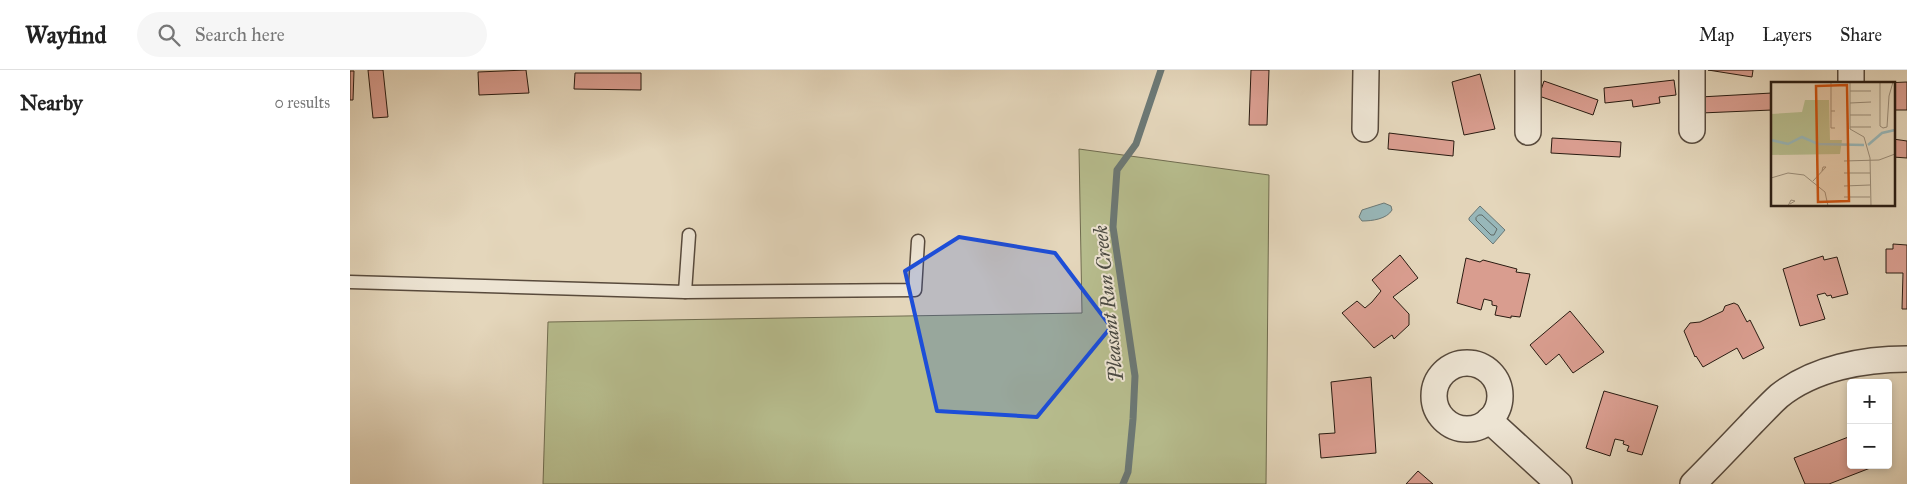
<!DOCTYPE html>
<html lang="en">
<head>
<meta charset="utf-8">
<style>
	body { margin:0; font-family:"IM FELL Great Primer",serif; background:#f6f6f6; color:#222 }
	.controls { position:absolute; right:15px; bottom:15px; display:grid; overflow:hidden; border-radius:5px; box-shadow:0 2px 8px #0003 }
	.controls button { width:45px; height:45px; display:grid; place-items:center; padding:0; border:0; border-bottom:1px solid #e0e0e0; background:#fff; color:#222; font:25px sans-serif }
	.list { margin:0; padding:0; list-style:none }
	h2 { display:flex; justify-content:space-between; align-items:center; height:65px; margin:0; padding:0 20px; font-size:21px }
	h2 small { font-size:16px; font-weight:400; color:#767676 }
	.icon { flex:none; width:28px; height:28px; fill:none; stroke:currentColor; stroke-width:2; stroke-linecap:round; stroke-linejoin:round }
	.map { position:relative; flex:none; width:1557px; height:414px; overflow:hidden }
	header { display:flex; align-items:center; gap:30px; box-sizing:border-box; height:70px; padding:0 25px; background:#fff; border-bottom:1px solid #e0e0e0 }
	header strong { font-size:24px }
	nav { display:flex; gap:28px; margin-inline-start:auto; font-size:18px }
	.search { width:350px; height:45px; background:#f6f6f6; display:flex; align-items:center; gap:12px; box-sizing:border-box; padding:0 18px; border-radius:28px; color:#767676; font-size:19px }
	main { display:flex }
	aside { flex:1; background:#fff }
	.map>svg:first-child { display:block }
</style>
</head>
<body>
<header>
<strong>Wayfind</strong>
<div class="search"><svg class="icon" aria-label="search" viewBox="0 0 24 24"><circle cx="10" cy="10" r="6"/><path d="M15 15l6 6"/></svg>Search here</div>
<nav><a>Map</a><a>Layers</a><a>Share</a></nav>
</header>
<main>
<aside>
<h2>Nearby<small>0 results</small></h2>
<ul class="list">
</ul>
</aside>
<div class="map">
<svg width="1557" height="414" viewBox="0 0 1557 414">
	<rect width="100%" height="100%" fill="#e4d6bb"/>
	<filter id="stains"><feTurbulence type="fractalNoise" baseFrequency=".004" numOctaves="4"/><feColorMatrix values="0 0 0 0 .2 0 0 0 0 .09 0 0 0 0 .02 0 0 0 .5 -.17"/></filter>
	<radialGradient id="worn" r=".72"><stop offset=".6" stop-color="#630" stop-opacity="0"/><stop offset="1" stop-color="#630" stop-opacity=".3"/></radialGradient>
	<!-- green -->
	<polygon fill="#b7bd8e" stroke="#706c50" points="729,79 919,105 916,414 193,414 198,252 732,243"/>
	<!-- water -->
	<g fill="#98b7b9" stroke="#6c7976">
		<path d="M 1034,133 L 1041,136 L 1042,140 C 1037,149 1022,151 1012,151 L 1009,147 L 1012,140 Z"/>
		<polygon points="1130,136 1155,160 1143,174 1119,150 1119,148"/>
	</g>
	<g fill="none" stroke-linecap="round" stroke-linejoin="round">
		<!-- shore -->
		<polygon stroke="#606965" stroke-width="1" points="1129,145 1132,145 1147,159 1144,165 1141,165 1126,150 1126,148"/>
		<!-- stream -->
		<polyline stroke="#6c7976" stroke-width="7" points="773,414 778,402 783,349 785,306 763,157 767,100 786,74 811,0"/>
	</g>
	<!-- building -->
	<g fill="#d99d8f" stroke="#291b11">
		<polygon points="18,0 33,0 38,47 23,48"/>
		<polygon points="176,0 179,23 129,25 128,2"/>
		<polygon points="901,0 919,0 917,55 899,55"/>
		<polygon points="1358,0 1403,0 1402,7"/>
		<polygon points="0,1 4,1 3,30 0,30"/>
		<polygon points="225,3 291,3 291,20 224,19"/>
		<polygon points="1130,4 1145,59 1114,65 1102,12"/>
		<polygon points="1324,10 1326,25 1309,27 1310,33 1283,37 1282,30 1255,33 1254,18"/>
		<polygon points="1194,11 1248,30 1243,45 1189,26"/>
		<polygon points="1557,12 1557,40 1543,40 1543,14 1511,14"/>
		<polygon points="1422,23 1422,40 1351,43 1350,27"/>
		<polygon points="1039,63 1104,71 1103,86 1038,79"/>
		<polygon points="1202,68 1271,72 1270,87 1201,83"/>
		<polygon points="1543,69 1557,71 1557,88 1543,87"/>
		<polygon points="1543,174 1557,175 1557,239 1552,239 1553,203 1536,203 1536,179 1543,179"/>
		<polygon points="1050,185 1068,208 1043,227 1059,244 1059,255 1044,269 1042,265 1024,278 992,243 1007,231 1015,238 1022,232 1031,221 1022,210"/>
		<polygon points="1473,186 1474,190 1487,187 1498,224 1482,228 1481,225 1477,226 1475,223 1467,225 1475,249 1450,256 1433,199"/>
		<polygon points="1116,188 1130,192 1133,190 1167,199 1166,202 1180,204 1170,247 1161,246 1161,248 1145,245 1147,236 1142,235 1142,231 1134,229 1131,240 1107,233"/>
		<polygon points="1384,233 1388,235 1397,252 1400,250 1414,278 1393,289 1387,278 1353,297 1346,286 1345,287 1334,261 1340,253 1350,252 1373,241 1375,236"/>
		<polygon points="1220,241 1254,282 1223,303 1209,284 1196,295 1180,275"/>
		<polygon points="1021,307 1026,383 971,388 969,364 985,363 981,312"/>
		<polygon points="1254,321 1308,336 1292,385 1277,381 1279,376 1273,374 1274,371 1265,369 1260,386 1236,378"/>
		<polygon points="1501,366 1501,395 1528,395 1479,414 1455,414 1444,388"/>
		<polygon points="1068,401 1083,414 1056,414"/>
	</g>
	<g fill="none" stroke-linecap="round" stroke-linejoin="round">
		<defs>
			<g id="lane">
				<polyline points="0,212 335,222 339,165"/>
				<polyline points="335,222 565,220 568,171"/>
			</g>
			<g id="street">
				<polyline points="1178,0 1178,62"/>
				<polyline points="1342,0 1342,60"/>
				<polyline points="1501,0 1501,14"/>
				<polyline points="1015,59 1016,0"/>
				<circle cx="1117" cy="326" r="33"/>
				<polyline points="1139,350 1209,414"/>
				<path d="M 1343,414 C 1363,394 1382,374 1402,353 C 1411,344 1420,334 1429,326 C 1464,298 1514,289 1557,289"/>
			</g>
		</defs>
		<!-- lane casing -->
		<use href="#lane" stroke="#584a3c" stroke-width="15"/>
		<!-- street casing -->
		<use href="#street" stroke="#584a3c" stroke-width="28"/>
		<!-- lane -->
		<use href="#lane" stroke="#ede4d3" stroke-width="12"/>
		<!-- street -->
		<use href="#street" stroke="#ede4d3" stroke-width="25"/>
	</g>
	<!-- marked area -->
	<path fill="#1d4ed8" fill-opacity="0.2" stroke="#1d4ed8" stroke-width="4" stroke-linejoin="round" d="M 609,167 L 705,183 L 761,257 L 687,347 L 587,341 L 555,201 Z"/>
	<g text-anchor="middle" stroke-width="4" stroke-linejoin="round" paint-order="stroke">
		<!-- water labels -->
		<g font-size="20" font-style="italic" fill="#4a4a43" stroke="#ede4d3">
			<text transform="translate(758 234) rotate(-96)" y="7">Pleasant Run Creek</text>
		</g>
	</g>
	<!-- overview -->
	<g transform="translate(1421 12)">
		<rect width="124" height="124" fill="#e4d6bb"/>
		<path d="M 34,18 L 58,18 L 59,58 L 71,58 L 69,72 L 0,73 L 0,32 L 31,30 Z" fill="#b7bd8e"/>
		<path fill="none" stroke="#98b7b9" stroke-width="2.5" d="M 0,58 L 17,62 L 31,55 L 47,62 L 93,63M 97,63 L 111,51 L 124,48"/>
		<path fill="none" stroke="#998b77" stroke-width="1" d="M 60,0 L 60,29 L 64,29M 79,0 L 79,47 L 93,55 L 99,76 L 100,124M 109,0 L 109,44 L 112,46 L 116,45 L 118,14 L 122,0M 79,9 L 100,9M 79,21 L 100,20M 60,29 L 60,46 L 64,46M 79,33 L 100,33M 79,45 L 100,45M 73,79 L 108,78 L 124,72M 73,91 L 99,91M 0,96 L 17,91 L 33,93 L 54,110 L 57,124M 42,99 L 55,85 L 52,85 L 51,89M 73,104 L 99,103M 73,115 L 99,115M 17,124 L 20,118 L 24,119 L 19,122"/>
		<path fill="#cb500d" fill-opacity="0.15" stroke="#cb500d" stroke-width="2.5" d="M 76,3 L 78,119 L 47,120 L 45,4 Z"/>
		<rect width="124" height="124" fill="none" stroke="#291b11" stroke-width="2.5"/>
	</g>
	<rect width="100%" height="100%" filter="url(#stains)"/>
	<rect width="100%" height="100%" fill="url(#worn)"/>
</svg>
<div class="controls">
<button>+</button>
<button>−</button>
</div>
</div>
</main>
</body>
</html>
